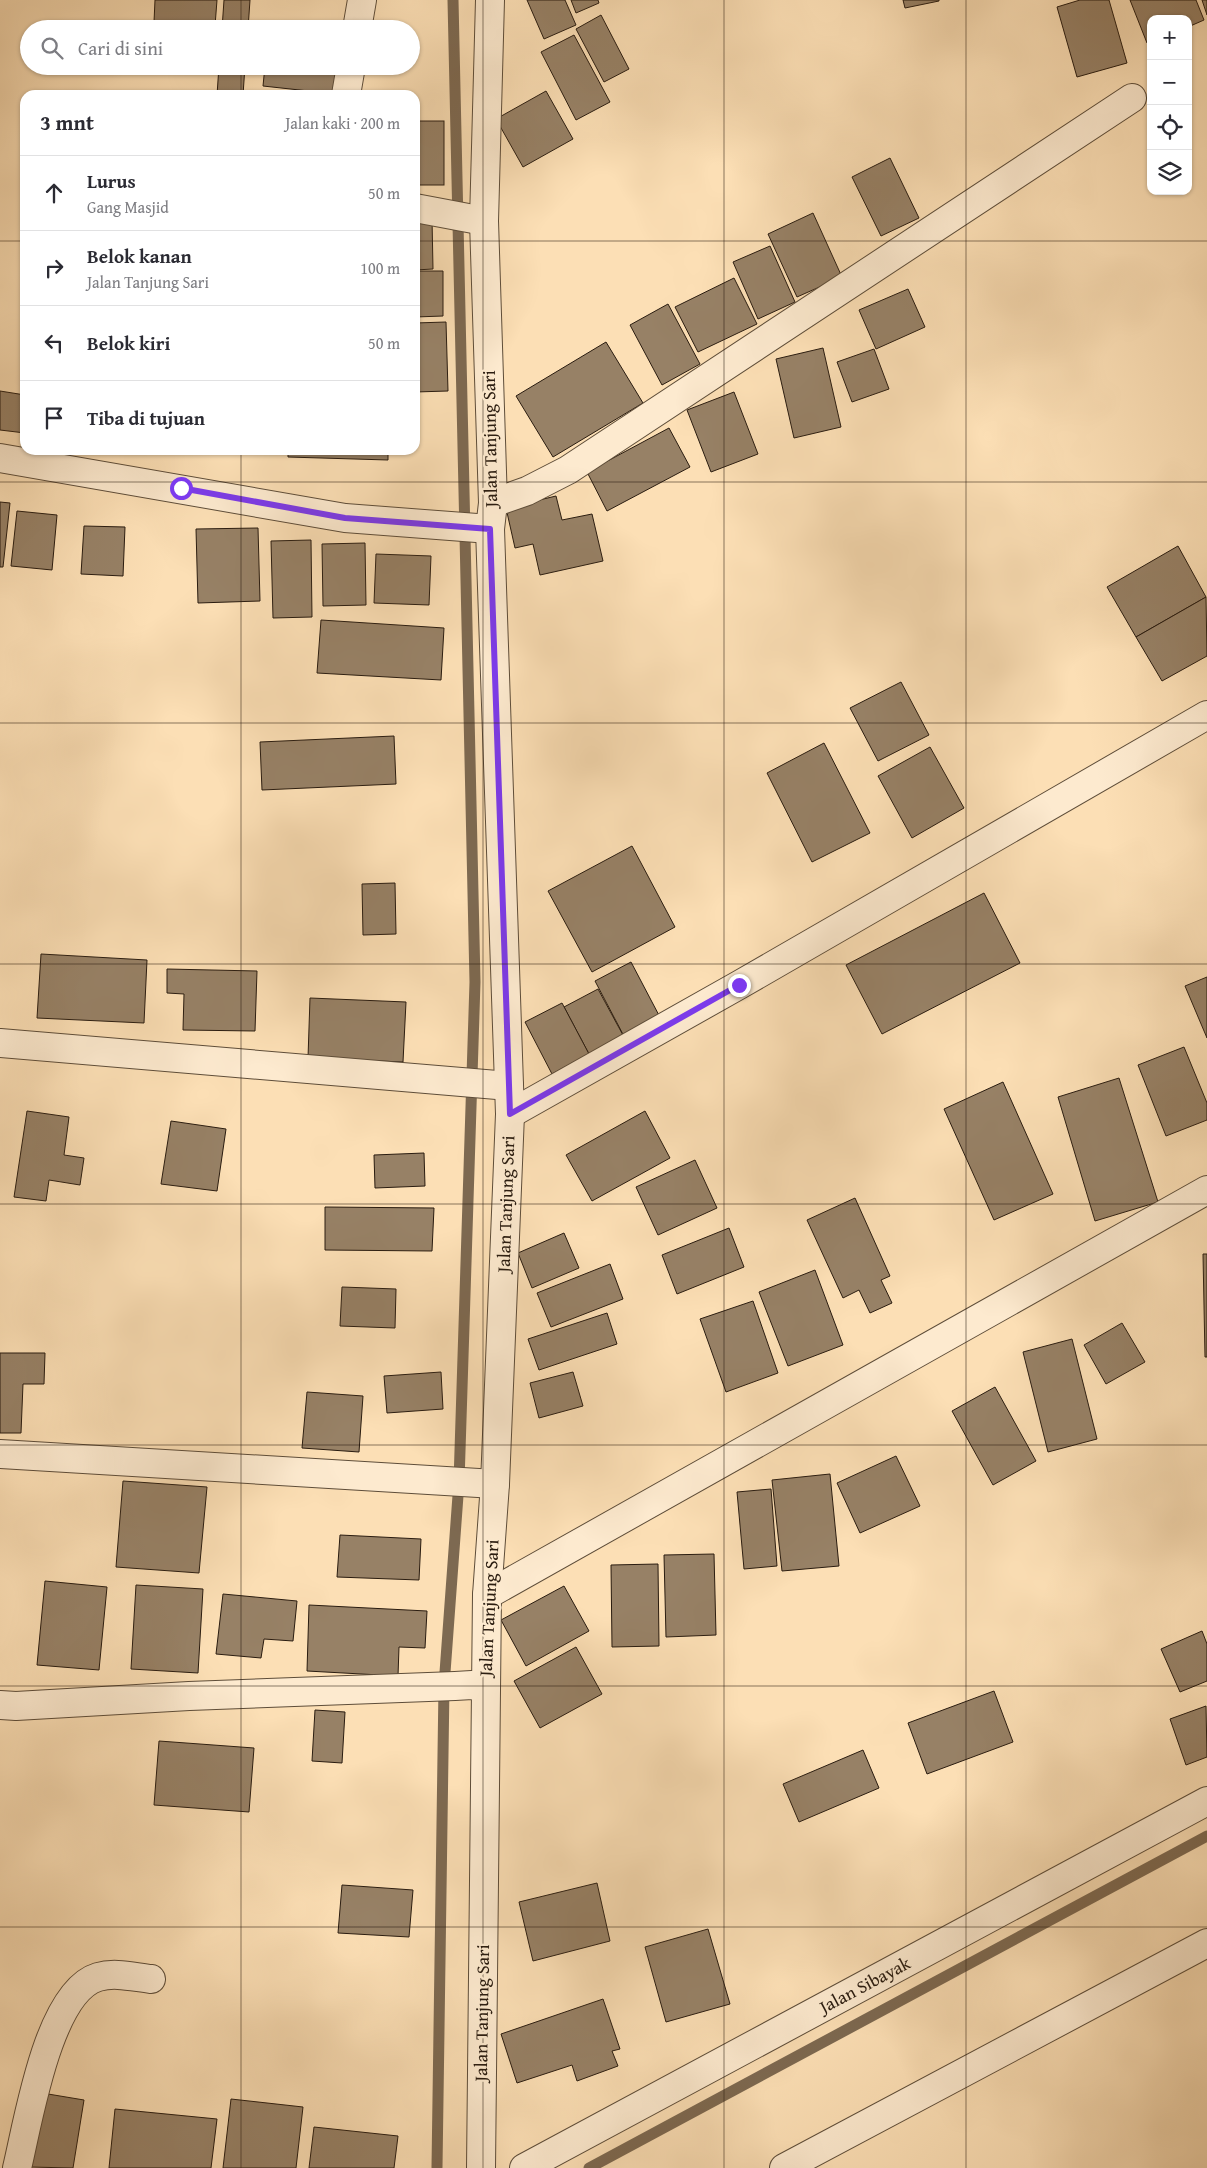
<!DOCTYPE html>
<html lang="id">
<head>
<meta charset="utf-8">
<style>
	body { margin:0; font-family:"Gentium Book Plus",serif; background:#f7f7f7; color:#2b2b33 }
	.controls { position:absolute; right:15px; top:15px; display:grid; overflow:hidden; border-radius:10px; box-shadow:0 1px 4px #0004 }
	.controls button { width:45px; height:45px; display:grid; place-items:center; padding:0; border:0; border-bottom:1px solid #e1e1e2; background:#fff; color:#2b2b33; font:25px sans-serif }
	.stop { position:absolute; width:15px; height:15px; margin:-11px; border:4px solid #7c3aed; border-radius:50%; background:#fff }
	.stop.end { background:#7c3aed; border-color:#fff; box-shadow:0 1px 5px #0008 }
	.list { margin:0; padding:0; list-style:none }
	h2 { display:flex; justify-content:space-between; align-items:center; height:65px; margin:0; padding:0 20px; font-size:21px }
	h2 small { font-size:16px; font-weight:400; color:#7c7c81 }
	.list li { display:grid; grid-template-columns:32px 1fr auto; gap:15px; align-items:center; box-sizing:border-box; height:75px; padding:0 20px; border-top:1px solid #e1e1e2 }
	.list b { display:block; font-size:19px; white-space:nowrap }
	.list p { margin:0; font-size:16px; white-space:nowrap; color:#7c7c81 }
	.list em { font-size:16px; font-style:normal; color:#7c7c81 }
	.icon { flex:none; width:28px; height:28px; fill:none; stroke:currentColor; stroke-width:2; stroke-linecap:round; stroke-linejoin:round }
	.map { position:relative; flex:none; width:1207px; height:2168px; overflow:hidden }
	.search { position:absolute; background:#fff; box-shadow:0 1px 4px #0004; left:20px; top:20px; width:400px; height:55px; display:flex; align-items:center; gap:12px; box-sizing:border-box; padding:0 18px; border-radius:28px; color:#7c7c81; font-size:19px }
	.panel { position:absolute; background:#fff; box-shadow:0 1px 4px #0004; left:20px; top:90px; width:400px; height:365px; border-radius:15px }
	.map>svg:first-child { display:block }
</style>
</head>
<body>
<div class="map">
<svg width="1207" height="2168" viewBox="0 0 1207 2168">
	<rect width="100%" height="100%" fill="#fcdfb5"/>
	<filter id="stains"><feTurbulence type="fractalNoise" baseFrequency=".004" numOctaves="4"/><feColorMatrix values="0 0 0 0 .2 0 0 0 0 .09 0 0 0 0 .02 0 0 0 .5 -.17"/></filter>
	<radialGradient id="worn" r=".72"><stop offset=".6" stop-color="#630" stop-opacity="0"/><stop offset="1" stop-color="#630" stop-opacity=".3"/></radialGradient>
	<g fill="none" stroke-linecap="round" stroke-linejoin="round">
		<!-- stream -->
		<g stroke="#7d6951" stroke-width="11">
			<polyline points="437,2167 444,1686 459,1482 475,982 453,0"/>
			<polyline points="589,2168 1207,1836"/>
		</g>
	</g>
	<!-- building -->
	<g fill="#978166" stroke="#2a1c10">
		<polygon points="155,0 217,0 215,26 154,22"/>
		<polygon points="224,0 250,0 248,29 222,29"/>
		<polygon points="527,0 565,0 576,25 544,39"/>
		<polygon points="571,0 598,0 599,3 576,13"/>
		<polygon points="903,0 939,0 939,1 905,8"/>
		<polygon points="1080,0 1109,0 1127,63 1077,77 1057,7"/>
		<polygon points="1130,0 1196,0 1204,20 1188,27 1188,19 1151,19 1151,42 1147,43"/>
		<polygon points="1202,0 1207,0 1207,15"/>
		<polygon points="601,15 629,69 604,82 576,29"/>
		<polygon points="574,35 610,102 576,120 541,52"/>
		<polygon points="219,66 245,66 243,95 217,95"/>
		<polygon points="265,66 339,66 336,94 263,86"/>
		<polygon points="546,91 573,139 523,167 496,119"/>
		<rect x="415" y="121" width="29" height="64"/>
		<polygon points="890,158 919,218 881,236 852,177"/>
		<polygon points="813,213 842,277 797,297 768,234"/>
		<polygon points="415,218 432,218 433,269 415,270"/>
		<polygon points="770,246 795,302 758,319 733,262"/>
		<polygon points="415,271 443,271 443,316 415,317"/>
		<polygon points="734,278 757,324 698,352 675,307"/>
		<polygon points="908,289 925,327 876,349 859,310"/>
		<polygon points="668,304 700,364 662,385 630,325"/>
		<polygon points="446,322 448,391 415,392 415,323"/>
		<polygon points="606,342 643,403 553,457 516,396"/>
		<polygon points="823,348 841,427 794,438 776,359"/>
		<polygon points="874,349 889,389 852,402 837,362"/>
		<polygon points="0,391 25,395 25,433 0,430"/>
		<polygon points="734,392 758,454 711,472 687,410"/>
		<polygon points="669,428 690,467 607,511 587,472"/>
		<polygon points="288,450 388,450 388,460 288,457"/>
		<polygon points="556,496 562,520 592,514 603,561 540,575 533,544 515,548 506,508"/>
		<polygon points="0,502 10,503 3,567 0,567"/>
		<polygon points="17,511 57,515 52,570 11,566"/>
		<polygon points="84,526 125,527 123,576 81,574"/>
		<polygon points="258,528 260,601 198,603 196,529"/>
		<polygon points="311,540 312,617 273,618 271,541"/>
		<polygon points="365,543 366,605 323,606 322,544"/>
		<polygon points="1178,546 1206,597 1136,637 1107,587"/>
		<polygon points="376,554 431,556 429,605 374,603"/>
		<polygon points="1206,597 1207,656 1162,681 1136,637"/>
		<polygon points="321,620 444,628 441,680 317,673"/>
		<polygon points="901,682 929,735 878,761 850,708"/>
		<polygon points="394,736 396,784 262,790 260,742"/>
		<polygon points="824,743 870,833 812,862 767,773"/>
		<polygon points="930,747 964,808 912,838 878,776"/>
		<polygon points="632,846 675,927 592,972 548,891"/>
		<polygon points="395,883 396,934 363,935 362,884"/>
		<polygon points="984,893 1020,963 882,1034 846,965"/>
		<polygon points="41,954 147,960 144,1023 37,1018"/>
		<polygon points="631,962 662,1021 626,1040 595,981"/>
		<polygon points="167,969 257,971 255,1031 183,1030 184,994 167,993"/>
		<polygon points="1207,977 1207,1038 1185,986"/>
		<polygon points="598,989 624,1037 589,1054 564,1007"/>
		<polygon points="310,998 406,1002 403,1062 308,1058"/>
		<polygon points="562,1003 589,1054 552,1074 525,1022"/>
		<polygon points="1184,1047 1207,1103 1207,1120 1166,1136 1138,1065"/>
		<polygon points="1119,1078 1158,1202 1095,1221 1058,1097"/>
		<polygon points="1003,1082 1053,1194 994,1220 944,1109"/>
		<polygon points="27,1111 69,1117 64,1155 84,1158 80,1185 49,1180 46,1201 14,1197"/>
		<polygon points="645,1111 670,1158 592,1201 566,1155"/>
		<polygon points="171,1121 226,1129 217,1191 161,1184"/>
		<polygon points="424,1153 425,1186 375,1188 374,1155"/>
		<polygon points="695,1160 717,1208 658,1235 636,1187"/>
		<polygon points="855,1198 890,1276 881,1280 892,1303 870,1313 859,1290 843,1298 807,1220"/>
		<polygon points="325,1207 434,1208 432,1251 325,1250"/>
		<polygon points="729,1228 744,1267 677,1294 662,1255"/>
		<polygon points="564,1233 579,1268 532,1288 518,1253"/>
		<polygon points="1203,1254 1207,1254 1207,1357 1205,1357"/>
		<polygon points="610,1264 623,1299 551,1327 537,1293"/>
		<polygon points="815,1270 843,1345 788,1366 759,1292"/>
		<polygon points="342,1287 396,1289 395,1328 340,1326"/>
		<polygon points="753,1301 778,1373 726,1392 700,1319"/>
		<polygon points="607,1313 617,1344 539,1370 528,1339"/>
		<polygon points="1122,1323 1145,1362 1106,1384 1084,1345"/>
		<polygon points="1072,1339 1097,1439 1048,1452 1023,1352"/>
		<polygon points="0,1353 45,1353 44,1384 23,1384 21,1433 0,1433"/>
		<polygon points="441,1372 443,1409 387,1413 384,1376"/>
		<polygon points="573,1372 583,1406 539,1418 530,1383"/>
		<polygon points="995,1387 1036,1461 993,1485 952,1411"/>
		<polygon points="307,1392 363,1396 359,1452 302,1448"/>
		<polygon points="896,1456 920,1506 860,1533 837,1483"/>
		<polygon points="830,1474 839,1566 782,1571 772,1480"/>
		<polygon points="123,1481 207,1487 199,1573 116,1567"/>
		<polygon points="771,1489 777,1566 744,1569 737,1492"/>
		<polygon points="340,1535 421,1539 419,1580 337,1577"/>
		<polygon points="714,1554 716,1635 666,1637 664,1555"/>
		<polygon points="658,1564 659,1646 612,1647 611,1565"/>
		<polygon points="45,1581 107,1587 99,1670 37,1665"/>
		<polygon points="136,1585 203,1589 198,1673 131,1669"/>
		<polygon points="564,1586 589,1631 526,1666 501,1620"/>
		<polygon points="223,1594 297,1601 293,1641 264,1639 261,1658 216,1654"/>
		<polygon points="309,1605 427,1611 425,1648 399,1647 398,1676 307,1671"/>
		<polygon points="1202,1631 1207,1644 1207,1681 1180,1692 1161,1649"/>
		<polygon points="576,1647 602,1694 540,1728 514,1681"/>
		<polygon points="994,1691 1013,1742 927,1774 908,1723"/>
		<polygon points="1206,1706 1207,1757 1186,1765 1170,1719"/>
		<polygon points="315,1710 345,1712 342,1763 312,1761"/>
		<polygon points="159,1741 254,1748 249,1812 154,1805"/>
		<polygon points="863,1750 879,1788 799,1822 783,1784"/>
		<polygon points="597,1883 610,1941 533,1961 519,1902"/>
		<polygon points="342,1885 413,1890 409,1937 338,1933"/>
		<polygon points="708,1929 730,2004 666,2022 645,1947"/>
		<polygon points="603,1999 620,2049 612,2051 618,2066 577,2081 572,2065 517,2083 501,2034"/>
		<polygon points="42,2093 84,2100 73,2168 29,2167"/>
		<polygon points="231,2099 303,2107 296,2168 223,2168"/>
		<polygon points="115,2109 217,2119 211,2168 109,2168"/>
		<polygon points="314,2127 398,2136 394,2168 309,2168"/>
	</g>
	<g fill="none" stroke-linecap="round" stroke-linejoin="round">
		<defs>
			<g id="minor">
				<polyline points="357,29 362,0"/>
				<polyline points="346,95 351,66"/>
				<polyline points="415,208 484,221"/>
				<polyline points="0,458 345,518 490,529"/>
				<polyline points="493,503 527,491 568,470 1132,98"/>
				<polyline points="0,1043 509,1086"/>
				<polyline points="510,1114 739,985 1207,715"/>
				<polyline points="0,1454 495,1484"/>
				<polyline points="487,1595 1207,1190"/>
				<polyline points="0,1705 16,1706 189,1696 455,1686 472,1685 485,1688"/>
				<path d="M 17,2168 C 28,2123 48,1992 98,1977 C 115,1972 133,1977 151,1979"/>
				<polyline points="481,2168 487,1595 495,1484 510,1114 490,529 493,503 484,221 490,0"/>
				<polyline points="524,2168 1207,1801"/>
				<polyline points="784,2168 1207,1943"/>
			</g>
		</defs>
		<!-- minor casing -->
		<use href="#minor" stroke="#5e4d39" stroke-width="30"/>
		<!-- minor -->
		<use href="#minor" stroke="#fdeacf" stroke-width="28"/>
	</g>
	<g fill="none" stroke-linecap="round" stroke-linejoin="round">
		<!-- route -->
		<polyline stroke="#7c3aed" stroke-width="6" points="181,488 345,518 490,529 510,1114 739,985"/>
	</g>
	<!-- grid -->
	<path fill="none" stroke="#2a1c10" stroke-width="1" stroke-opacity="0.55" d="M 241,0 L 241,29M 483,0 L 483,2168M 724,0 L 724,2168M 966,0 L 966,2168M 241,66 L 241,95M 0,241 L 25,241M 415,241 L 1207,241M 241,450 L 241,2168M 0,482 L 1207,482M 0,723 L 1207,723M 0,964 L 1207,964M 0,1204 L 1207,1204M 0,1445 L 1207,1445M 0,1686 L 1207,1686M 0,1927 L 1207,1927"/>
	<g text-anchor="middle" stroke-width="4.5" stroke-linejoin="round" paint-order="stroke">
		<!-- street labels -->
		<g font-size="18" fill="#2a1c10" stroke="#fdeacf">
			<text transform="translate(490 439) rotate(-91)" y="6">Jalan Tanjung Sari</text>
			<text transform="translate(506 1204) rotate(-88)" y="6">Jalan Tanjung Sari</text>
			<text transform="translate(489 1608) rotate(-87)" y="6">Jalan Tanjung Sari</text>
			<text transform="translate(865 1985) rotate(-28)" y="6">Jalan Sibayak</text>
			<text transform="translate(482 2013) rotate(-89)" y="6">Jalan Tanjung Sari</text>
		</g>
	</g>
	<rect width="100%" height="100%" filter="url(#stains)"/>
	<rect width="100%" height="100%" fill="url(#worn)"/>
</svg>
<div class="controls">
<button>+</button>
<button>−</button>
<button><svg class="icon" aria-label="locate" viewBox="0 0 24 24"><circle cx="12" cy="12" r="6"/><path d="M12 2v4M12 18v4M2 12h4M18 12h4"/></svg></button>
<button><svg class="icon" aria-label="layers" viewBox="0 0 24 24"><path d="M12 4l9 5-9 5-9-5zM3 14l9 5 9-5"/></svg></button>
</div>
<div class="stop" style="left:181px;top:488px"></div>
<div class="stop end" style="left:739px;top:985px"></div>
<div class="search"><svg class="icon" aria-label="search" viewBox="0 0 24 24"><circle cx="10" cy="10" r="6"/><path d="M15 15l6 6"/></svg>Cari di sini</div>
<section class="panel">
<h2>3 mnt<small>Jalan kaki · 200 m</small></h2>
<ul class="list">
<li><svg class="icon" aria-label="ahead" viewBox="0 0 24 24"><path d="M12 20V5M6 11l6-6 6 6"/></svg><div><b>Lurus</b><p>Gang Masjid</p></div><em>50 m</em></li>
<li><svg class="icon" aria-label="right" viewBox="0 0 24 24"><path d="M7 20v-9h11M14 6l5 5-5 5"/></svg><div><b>Belok kanan</b><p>Jalan Tanjung Sari</p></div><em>100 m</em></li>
<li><svg class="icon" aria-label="left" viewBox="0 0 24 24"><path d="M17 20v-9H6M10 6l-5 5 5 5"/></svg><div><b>Belok kiri</b></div><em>50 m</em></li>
<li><svg class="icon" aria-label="arrive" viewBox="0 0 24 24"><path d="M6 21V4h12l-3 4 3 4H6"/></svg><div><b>Tiba di tujuan</b></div></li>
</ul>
</section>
</div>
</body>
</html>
